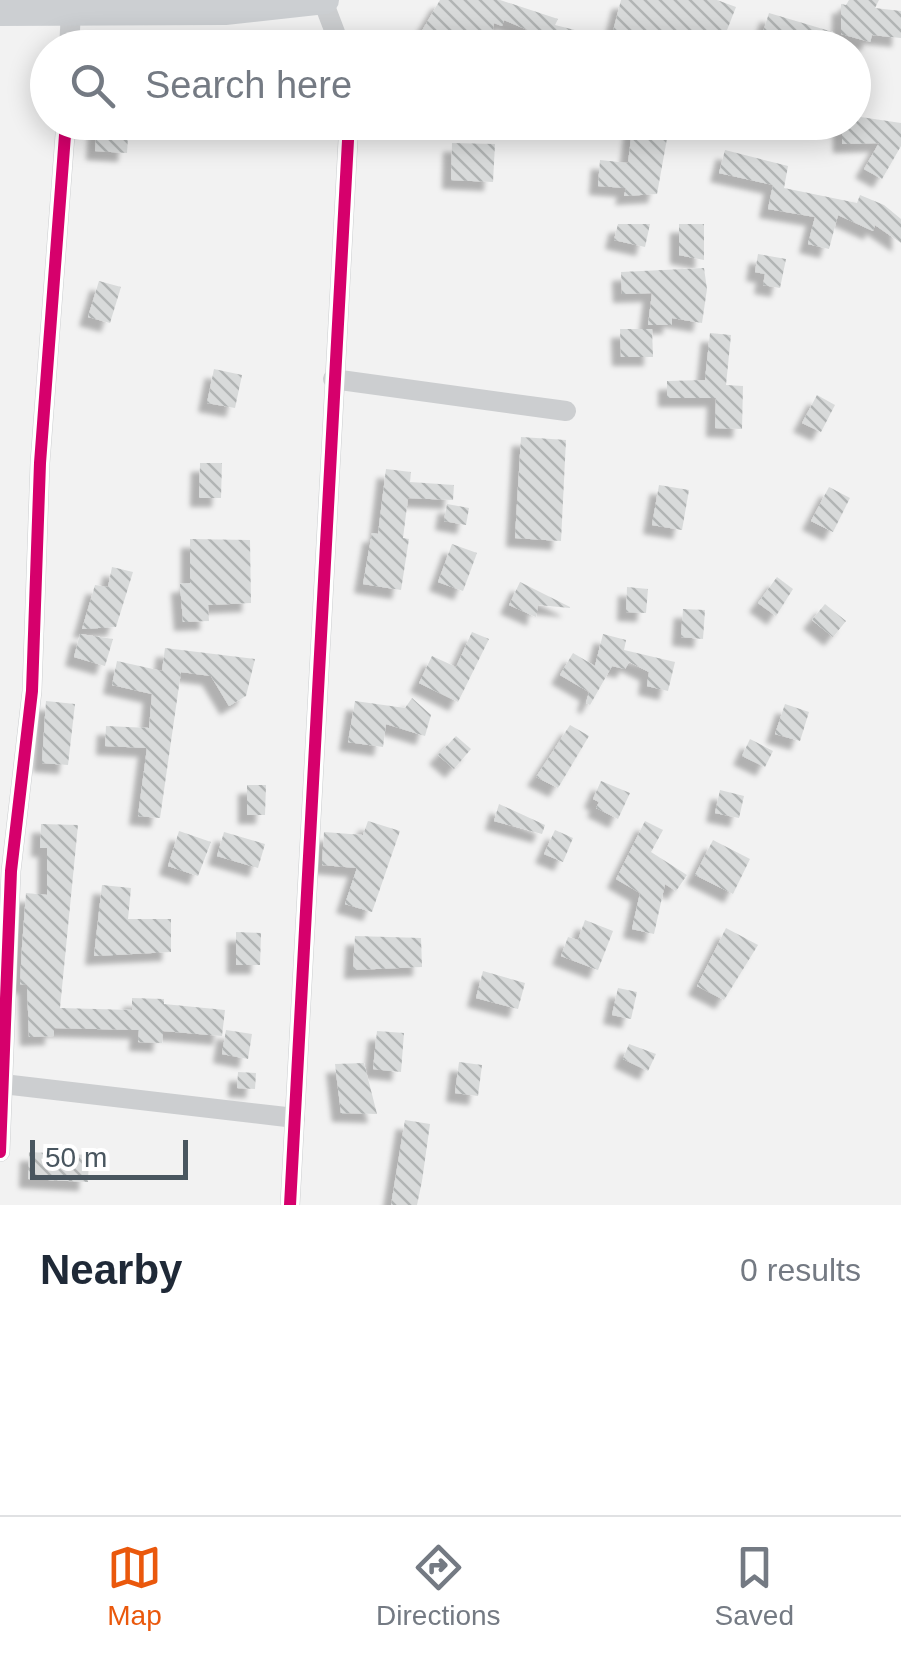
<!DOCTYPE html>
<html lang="en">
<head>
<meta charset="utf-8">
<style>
	body { margin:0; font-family:Arial,sans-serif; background:#f2f2f3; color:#1f2937 }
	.scale { position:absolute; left:30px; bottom:25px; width:158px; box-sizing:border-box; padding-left:10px; border:5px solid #49565f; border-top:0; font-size:28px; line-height:35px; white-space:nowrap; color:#49565f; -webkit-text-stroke:8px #fff; paint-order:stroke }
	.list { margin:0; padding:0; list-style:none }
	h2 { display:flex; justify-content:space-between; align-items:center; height:130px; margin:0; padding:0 40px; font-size:42px }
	h2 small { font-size:32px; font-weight:400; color:#747a83 }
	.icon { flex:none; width:55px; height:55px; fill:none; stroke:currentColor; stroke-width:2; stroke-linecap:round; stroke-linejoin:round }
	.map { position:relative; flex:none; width:901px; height:1205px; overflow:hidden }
	.search { position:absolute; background:#fff; box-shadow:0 5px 25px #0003; left:30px; right:30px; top:30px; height:110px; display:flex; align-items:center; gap:25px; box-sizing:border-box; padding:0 35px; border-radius:55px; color:#747a83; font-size:38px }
	.sheet { height:310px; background:#fff }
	nav { display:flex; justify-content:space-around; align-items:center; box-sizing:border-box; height:140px; border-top:2px solid #e0e1e3; background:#fff; font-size:28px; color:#747a83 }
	nav a { display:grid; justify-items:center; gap:5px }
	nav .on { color:#ea580c }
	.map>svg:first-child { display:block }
</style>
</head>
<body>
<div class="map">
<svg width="901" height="1205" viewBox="0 0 901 1205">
	<defs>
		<pattern id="building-back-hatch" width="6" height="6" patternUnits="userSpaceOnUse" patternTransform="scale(2.5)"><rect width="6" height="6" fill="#d8dada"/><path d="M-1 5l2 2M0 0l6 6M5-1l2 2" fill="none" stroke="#b1b4b4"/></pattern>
		<filter id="shadow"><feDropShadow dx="-9" dy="9" stdDeviation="2.5" flood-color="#0004"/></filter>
	</defs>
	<rect width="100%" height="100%" fill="#f2f2f2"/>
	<!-- building -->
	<g fill="url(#building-back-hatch)" filter="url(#shadow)">
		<polygon points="440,0 500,0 558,19 555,25 611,39 621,0 717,0 736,7 720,48 673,48 637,38 635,47 621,44 621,48 571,48 504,20 502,26 494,23 491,48 444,48 420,34"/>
		<polygon points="849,0 879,0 875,8 901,11 901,38 872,35 870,42 841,34 841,4 846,5"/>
		<polygon points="769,13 833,32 829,48 758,48"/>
		<polygon points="854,116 901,123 901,146 882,179 864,169 879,143 842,144 842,122 854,122"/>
		<polygon points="97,122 129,122 127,153 95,151"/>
		<polygon points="633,122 670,122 657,194 624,196 626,188 598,186 600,160 628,163"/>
		<polygon points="452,143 495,144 493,182 451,180"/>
		<polygon points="725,150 788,166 784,188 857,203 860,195 884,205 901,219 901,243 875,225 873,231 838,215 829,249 808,244 815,217 768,209 773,185 719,173"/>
		<polygon points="618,224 650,224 645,247 614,240"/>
		<polygon points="679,224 704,224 704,260 679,255"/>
		<polygon points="758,254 786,259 780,288 763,285 765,274 755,272"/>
		<polygon points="704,268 707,289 702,323 672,318 672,325 648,325 652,293 622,294 621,272"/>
		<polygon points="99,281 121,287 110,323 88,317"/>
		<polygon points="620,329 652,329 653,357 621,357"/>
		<polygon points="710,333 731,335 726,385 743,386 742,429 715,428 716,398 667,398 667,381 705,380"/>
		<polygon points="214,369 242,375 235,408 207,403"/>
		<polygon points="817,395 835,405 821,432 802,423"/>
		<polygon points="521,437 566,440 561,541 515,538"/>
		<polygon points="200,463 222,463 221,498 199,498"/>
		<polygon points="386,469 411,472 410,482 454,485 453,500 408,498 403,538 409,539 401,590 363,584 372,533 378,534"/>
		<polygon points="659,485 689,490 682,530 652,525"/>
		<polygon points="829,487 850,498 833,532 811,521"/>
		<polygon points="447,504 469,508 466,525 444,521"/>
		<polygon points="190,539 250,540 251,603 208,605 209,621 183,622 180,584 190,583"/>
		<polygon points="452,544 477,553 463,591 438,582"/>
		<polygon points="112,567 133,572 116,627 82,629 95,585 108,587"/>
		<polygon points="777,577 793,589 776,616 758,603"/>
		<polygon points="520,582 570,607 570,608 538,605 536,617 509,605"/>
		<polygon points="627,587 648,589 646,613 626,612"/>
		<polygon points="825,604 846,621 833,637 812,620"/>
		<polygon points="683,609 705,610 703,639 681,637"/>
		<polygon points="472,632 489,639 458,702 419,683 432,656 456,667"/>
		<polygon points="80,634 113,639 105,666 74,657"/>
		<polygon points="603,634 626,640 624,650 675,662 668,691 647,686 649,672 629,662 625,669 612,666 590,705 586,703 589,692 560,675 573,653 595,666"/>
		<polygon points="165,648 255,659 246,696 229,706 211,676 181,672 160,818 138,816 147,748 105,746 106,726 149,728 152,694 112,685 117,661 162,671"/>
		<polygon points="412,698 431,715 425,736 386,724 383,747 348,742 355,701 405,708"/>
		<polygon points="46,701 75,704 68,765 42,763"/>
		<polygon points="785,704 809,712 800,741 775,734"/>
		<polygon points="570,725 589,736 558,788 536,777"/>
		<polygon points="456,736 471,749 454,769 438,755"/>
		<polygon points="750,739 773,751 765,767 742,756"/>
		<polygon points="601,781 630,793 618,819 596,808 599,802 593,799"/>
		<polygon points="247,785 266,785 265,815 247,815"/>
		<polygon points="720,790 744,796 739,818 715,813"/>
		<polygon points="499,804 545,825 542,834 494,821"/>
		<polygon points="368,821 400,831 372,912 345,904 357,868 322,865 324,832 363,835"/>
		<polygon points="645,821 663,830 651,852 687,875 676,891 665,884 654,934 632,929 640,893 616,879"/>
		<polygon points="41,824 78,825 60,1008 132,1010 132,998 164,999 164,1004 225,1010 222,1036 163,1031 162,1043 138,1042 139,1030 54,1028 54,1036 29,1037 27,985 20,984 22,947 26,893 47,895 47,848 40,848"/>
		<polygon points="555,830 573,838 563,862 544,854"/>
		<polygon points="179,831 211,842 198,876 168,866"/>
		<polygon points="224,832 265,844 258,868 217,856"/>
		<polygon points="713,840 750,859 733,894 695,875"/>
		<polygon points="102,885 131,888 128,919 171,919 171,952 94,956"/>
		<polygon points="585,920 613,931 598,970 561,956 568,937 578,940"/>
		<polygon points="726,928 758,945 724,1000 697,986"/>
		<polygon points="236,932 261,933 260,965 236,965"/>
		<polygon points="355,936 421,938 422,967 353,970"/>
		<polygon points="483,971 525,983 518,1009 476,998"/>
		<polygon points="618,988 637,992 631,1019 612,1015"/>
		<polygon points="226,1030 252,1034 248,1059 222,1054"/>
		<polygon points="377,1031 404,1033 401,1072 373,1069"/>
		<polygon points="629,1044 656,1054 648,1071 623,1059"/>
		<polygon points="459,1062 482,1065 478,1096 455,1093"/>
		<polygon points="364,1063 377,1114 341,1113 335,1064"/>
		<polygon points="238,1072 256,1073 255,1089 237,1088"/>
		<polygon points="405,1120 430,1124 422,1181 417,1205 391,1205"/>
		<polygon points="29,1152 89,1155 88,1182 28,1179"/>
	</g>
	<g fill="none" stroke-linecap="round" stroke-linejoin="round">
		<!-- minor -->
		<g stroke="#ccced0" stroke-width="20">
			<polyline points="323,1 341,48"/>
			<polyline points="69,48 71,12"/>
			<polyline points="333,379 566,411"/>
			<polyline points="3,1084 295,1118"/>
			<polyline points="0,1152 11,871 32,691 40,463 66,122"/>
			<polyline points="290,1205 349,122"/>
		</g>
		<!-- secondary -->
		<polyline stroke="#cccfd2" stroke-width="28" points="0,12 225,11 325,0"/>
		<defs>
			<g id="cycleway">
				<polyline points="0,1152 11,871 32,691 40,463 66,122"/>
				<polyline points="290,1205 349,122"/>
			</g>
		</defs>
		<!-- cycleway casing -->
		<use href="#cycleway" stroke="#fff" stroke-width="19"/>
		<!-- cycleway -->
		<use href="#cycleway" stroke="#d6006c" stroke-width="12"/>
	</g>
</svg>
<div class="scale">50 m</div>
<div class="search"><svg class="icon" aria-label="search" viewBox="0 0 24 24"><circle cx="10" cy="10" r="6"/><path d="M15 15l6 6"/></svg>Search here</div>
</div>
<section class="sheet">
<h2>Nearby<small>0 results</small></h2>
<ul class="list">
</ul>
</section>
<nav>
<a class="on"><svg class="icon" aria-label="map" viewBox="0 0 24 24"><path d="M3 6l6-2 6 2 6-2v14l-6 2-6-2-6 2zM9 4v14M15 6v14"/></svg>Map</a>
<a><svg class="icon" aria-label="directions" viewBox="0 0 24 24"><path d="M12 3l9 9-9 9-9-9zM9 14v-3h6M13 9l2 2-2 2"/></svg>Directions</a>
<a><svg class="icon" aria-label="saved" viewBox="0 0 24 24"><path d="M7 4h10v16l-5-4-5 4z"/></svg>Saved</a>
</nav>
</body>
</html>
